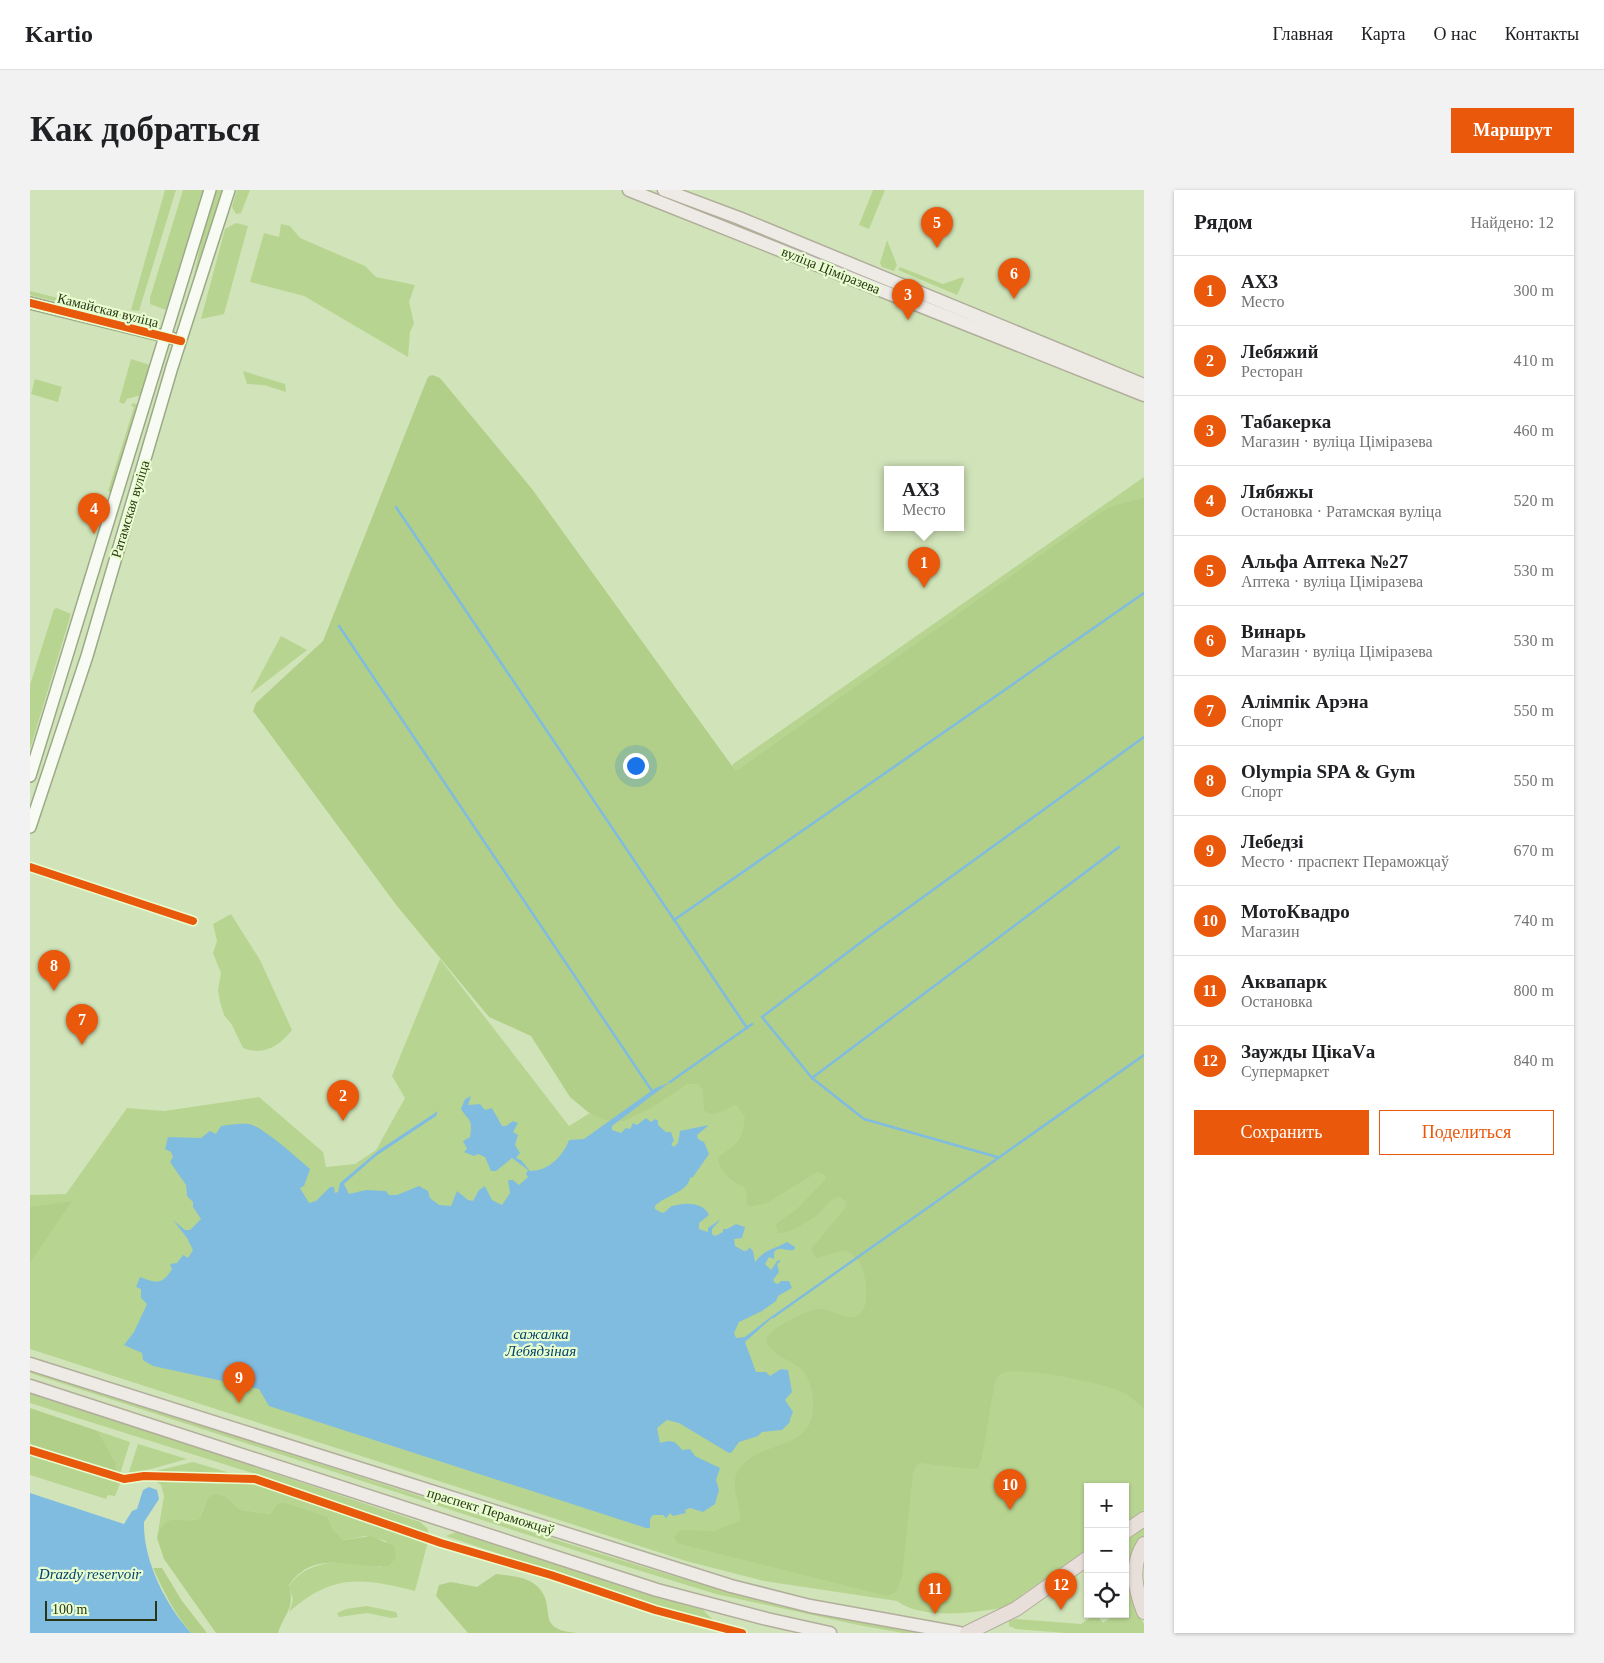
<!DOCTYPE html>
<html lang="ru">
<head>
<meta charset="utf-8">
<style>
	body { margin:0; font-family:"Times New Roman",serif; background:#f2f2f2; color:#202124 }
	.controls { position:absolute; right:15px; bottom:15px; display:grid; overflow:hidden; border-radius:0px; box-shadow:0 1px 4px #0004 }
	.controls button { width:45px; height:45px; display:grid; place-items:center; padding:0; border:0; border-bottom:1px solid #e0e0e0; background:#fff; color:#202124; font:25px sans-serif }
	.scale { position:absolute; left:15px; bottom:12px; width:112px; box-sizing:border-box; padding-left:5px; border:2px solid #293616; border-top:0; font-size:14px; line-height:18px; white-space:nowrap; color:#293616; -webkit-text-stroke:4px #e9fed0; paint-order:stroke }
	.you { position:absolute; left:605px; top:575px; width:18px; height:18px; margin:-12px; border:4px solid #fff; border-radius:50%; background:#1a73e8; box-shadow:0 0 0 8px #1a73e833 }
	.badge { display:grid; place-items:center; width:32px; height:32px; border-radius:50%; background:#ea580c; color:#fff; font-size:16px; font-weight:700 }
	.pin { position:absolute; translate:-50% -41px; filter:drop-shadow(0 1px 2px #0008) }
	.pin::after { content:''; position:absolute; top:26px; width:18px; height:15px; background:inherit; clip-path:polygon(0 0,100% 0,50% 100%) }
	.popup { position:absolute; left:854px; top:276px; width:80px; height:65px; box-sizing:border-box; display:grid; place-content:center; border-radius:0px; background:#fff; filter:drop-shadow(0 1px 4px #0005); font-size:16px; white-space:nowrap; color:#757577 }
	.popup b { font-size:19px; color:#202124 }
	.popup::after { content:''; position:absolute; left:50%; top:100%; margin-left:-10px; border:10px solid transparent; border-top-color:#fff }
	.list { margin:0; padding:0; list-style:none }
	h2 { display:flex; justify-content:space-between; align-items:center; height:65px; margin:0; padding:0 20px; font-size:21px }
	h2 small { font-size:16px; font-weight:400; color:#757577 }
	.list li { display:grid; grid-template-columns:32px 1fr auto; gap:15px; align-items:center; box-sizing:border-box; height:70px; padding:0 20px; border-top:1px solid #e0e0e0 }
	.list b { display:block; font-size:19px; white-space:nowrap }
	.list p { margin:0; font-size:16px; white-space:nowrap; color:#757577 }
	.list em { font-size:16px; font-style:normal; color:#757577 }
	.actions { display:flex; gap:10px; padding:15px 20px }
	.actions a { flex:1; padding:11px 0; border:1px solid #ea580c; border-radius:0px; text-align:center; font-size:18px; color:#ea580c }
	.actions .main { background:#ea580c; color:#fff }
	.icon { flex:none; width:28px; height:28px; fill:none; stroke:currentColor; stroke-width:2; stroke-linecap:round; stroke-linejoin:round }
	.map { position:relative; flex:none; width:1114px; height:1443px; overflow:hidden; border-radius:0px }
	header { display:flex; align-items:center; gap:30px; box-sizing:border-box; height:70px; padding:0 25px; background:#fff; border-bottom:1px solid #e0e0e0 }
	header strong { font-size:24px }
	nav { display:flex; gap:28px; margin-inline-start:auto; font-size:18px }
	.intro { display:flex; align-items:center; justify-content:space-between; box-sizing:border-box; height:120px; padding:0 30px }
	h1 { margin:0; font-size:35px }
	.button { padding:12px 22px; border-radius:0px; background:#ea580c; color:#fff; font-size:18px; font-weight:700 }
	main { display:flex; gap:30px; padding:0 30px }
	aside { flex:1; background:#fff; border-radius:0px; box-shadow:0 1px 4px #0004 }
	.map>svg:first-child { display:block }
</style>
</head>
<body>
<header>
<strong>Kartio</strong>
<nav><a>Главная</a><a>Карта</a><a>О нас</a><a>Контакты</a></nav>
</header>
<div class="intro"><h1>Как добраться</h1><a class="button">Маршрут</a></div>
<main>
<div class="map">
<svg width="1114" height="1443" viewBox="0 0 1114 1443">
	<rect width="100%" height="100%" fill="#d1e4b9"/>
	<!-- green -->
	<g fill="#b8d491">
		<polygon points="135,0 146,0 109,121 101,120"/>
		<polygon points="153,0 173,0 136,120 120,114 120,108"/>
		<polygon points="187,0 193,0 166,91 163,91 172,47"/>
		<polygon points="207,0 220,0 211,23 206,24 202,17"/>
		<polygon points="843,0 855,0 839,39 829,35"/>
		<polygon points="206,33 218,36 194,124 171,129 195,39"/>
		<polygon points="251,34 260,36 270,48 335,76 346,87 385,95 379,112 384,133 380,142 378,167 274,106 220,92 234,43 249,47"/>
		<polygon points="857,50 867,75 864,81 852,77 850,73"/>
		<polygon points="870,77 913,94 933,87 934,90 927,105 868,80"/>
		<polygon points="0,101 107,128 106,131 0,105"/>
		<polygon points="101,169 120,175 112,205 97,209 94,214 89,212"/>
		<polygon points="213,181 255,194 256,202 234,195 217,194"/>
		<polygon points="5,189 32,197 28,212 1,204"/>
		<polygon points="103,213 109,215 82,303 78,301 104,217 101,216"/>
		<path d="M 1114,287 L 1114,1320 L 1095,1333 L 1095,1297 L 1058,1297 L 1058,1359 L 993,1404 L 975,1421 L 971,1418 C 941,1423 893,1430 867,1411 L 734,1391 L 656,1371 L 0,1159 L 0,1005 L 36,1004 L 97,918 L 134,921 L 229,907 L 293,962 L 296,977 L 325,974 L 346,960 L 375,908 L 362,886 L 410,769 L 539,936 L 714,828 L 654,733 L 703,574 Z"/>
		<polygon points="27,418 41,424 0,559 0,495 24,419"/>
		<polygon points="251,446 277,460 220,504"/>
		<path d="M 201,724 L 230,770 L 262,840 C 249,856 234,866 213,858 L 202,835 L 194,825 L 190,812 L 188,800 L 191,783 L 183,763 L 187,751 L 183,734 Z"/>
		<path d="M 0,1179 C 155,1229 309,1280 464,1330 C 606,1375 747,1422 895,1443 L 873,1443 L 828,1435 L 686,1404 L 578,1371 L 0,1183 Z"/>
		<polygon points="0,1202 390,1332 397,1338 399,1344 228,1285 0,1213"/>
		<polygon points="68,1241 100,1252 90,1284 87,1283 86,1273"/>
		<polygon points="108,1254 157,1269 103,1284 99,1282"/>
		<polygon points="0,1262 91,1291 85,1306 78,1305 76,1309 0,1285"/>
		<polygon points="163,1272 207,1285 117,1283"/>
		<path d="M 119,1287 L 224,1290 L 316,1325 L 398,1351 L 385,1401 C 333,1388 303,1383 259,1422 L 263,1410 L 259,1396 C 279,1366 320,1371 351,1377 L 356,1351 L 335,1346 L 313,1350 L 303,1339 L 297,1326 L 253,1312 L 247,1314 L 240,1324 L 211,1320 L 196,1307 L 175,1315 L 170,1328 C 155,1335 135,1324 127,1348 L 134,1306 L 131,1295 Z"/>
		<polygon points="1114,1338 1114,1346 1103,1363 1100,1378 1095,1382 1095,1352"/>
		<polygon points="429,1341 673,1420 685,1432 607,1411 416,1346"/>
		<polygon points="1095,1396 1099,1399 1107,1423 1114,1434 1114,1443 1035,1443 986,1439 979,1436 979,1431 986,1429 1051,1434 1066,1424 1074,1424 1069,1428 1073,1433 1086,1424 1095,1424"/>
		<polygon points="337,1416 366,1422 368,1427 361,1428 337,1423 309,1427 307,1423 316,1419"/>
	</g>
	<!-- forest -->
	<g fill="#b1cf88">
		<path d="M 402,185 L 410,188 L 502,299 L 705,580 L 708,580 L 1070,323 L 1082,316 L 1114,308 L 1114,1219 C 1107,1213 1100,1205 1092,1202 C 1072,1193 992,1176 973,1183 C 969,1184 967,1187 965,1191 L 952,1267 L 948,1278 L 942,1279 L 890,1273 L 886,1276 L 883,1283 L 872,1387 L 866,1402 L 857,1406 L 647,1353 L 644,1347 L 651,1340 L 684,1341 L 709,1331 C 715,1319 694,1293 713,1274 C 737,1250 786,1259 783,1213 C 783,1203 780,1189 773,1181 C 765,1171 727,1160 739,1145 C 744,1137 780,1118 791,1119 C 803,1120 812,1129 824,1127 C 843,1123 836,1084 830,1073 C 827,1068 821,1064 816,1060 L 786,1068 L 781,1059 L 816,1017 L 816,1012 L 810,1007 C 799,1008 795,1019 786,1026 C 775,1033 760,1044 748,1043 L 746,1034 L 767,1019 L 796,989 L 794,984 L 787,982 L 737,1013 L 719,1017 L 716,1011 L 717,1003 L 714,997 C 701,990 689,983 688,967 C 708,953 712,952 715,926 L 706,915 C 694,918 685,930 674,920 L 673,900 L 668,894 L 657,894 L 623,917 L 594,931 L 575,930 L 558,922 L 540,907 L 501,846 L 459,827 L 367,716 L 223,521 L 226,513 L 293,451 L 393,199 L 398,187 Z"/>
		<polygon points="42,1011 0,1073 0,1017"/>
		<polygon points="0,1218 68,1241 86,1273 87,1283 0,1254"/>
		<path d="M 184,1304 L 196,1307 L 211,1320 L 240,1324 L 247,1314 L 253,1312 L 297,1326 L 303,1339 L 313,1350 L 341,1346 L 364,1356 L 366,1368 L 358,1376 C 323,1379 284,1358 259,1395 C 265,1419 255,1422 248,1443 L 186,1443 L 134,1369 L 127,1348 C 135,1319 152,1336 170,1328 L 178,1308 Z"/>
		<path d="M 123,1378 L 132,1378 L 152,1411 L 177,1443 L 161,1443 C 144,1423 134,1402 123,1378 Z"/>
		<path d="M 466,1384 C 480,1386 496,1386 507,1396 C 529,1417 502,1439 547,1443 L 438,1443 L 406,1406 L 409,1395 L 421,1392 L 447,1397 Z"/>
	</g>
	<!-- water -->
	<g fill="#80bce0">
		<path d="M 640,892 L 582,936 L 582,940 L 591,943 L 596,938 L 600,939 L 603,933 L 607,935 L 616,928 L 621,932 L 625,929 L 628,931 L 628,935 L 636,942 L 641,942 L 644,951 L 641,954 L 644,957 L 648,953 L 650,941 L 679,935 L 667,945 L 668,949 L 674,952 L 679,964 L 663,987 L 660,988 C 658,1002 634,1006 625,1016 L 625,1019 L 632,1023 C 637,1022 638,1018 642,1016 C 654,1012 674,1012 679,1025 L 669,1033 L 669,1039 L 678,1042 L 678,1038 L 691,1029 L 682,1039 L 682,1044 L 685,1046 L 693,1042 L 693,1039 L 697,1039 L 706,1034 L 715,1037 L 712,1048 L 704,1049 L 705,1056 L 714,1061 L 718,1060 L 719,1057 L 723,1061 L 725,1072 C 736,1058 744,1060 757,1052 L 765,1057 L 764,1060 C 756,1062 750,1055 744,1062 L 744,1069 L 739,1067 L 735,1074 L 741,1080 L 748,1070 L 751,1071 L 747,1074 L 749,1082 L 743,1090 L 745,1093 L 748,1094 L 751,1091 L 759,1091 L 762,1098 L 748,1106 L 746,1111 L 732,1121 L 709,1132 L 704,1143 L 706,1148 L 715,1147 L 742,1126 L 743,1127 L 715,1152 L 726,1182 L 736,1182 L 740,1186 L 751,1179 L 758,1180 L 762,1202 L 755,1210 L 763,1222 L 760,1229 L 760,1232 L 752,1240 L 732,1242 L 728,1246 L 709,1252 L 702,1262 L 699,1263 L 649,1233 L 637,1230 L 627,1238 L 630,1253 C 641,1250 645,1250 652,1260 L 660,1259 L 665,1266 L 690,1278 L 686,1290 L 689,1300 L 685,1314 L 673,1322 L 660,1318 L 655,1320 L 656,1323 L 643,1326 L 640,1323 L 636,1328 L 633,1325 L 623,1325 L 620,1329 L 620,1338 L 616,1338 L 239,1216 L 229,1199 L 123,1176 L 113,1170 L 112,1163 L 94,1155 L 104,1142 L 117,1114 L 111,1108 L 111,1099 L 106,1097 L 110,1087 C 125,1093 132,1096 142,1079 L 140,1074 L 147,1073 L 153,1065 L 158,1068 L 163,1060 L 157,1048 L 143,1030 L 155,1040 L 160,1040 L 171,1029 L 163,1017 L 163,1012 L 157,1006 L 156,995 L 140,972 L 143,967 L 141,962 L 135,959 L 138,947 L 171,948 L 180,941 L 186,944 L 191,936 C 199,935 209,933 218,934 C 231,935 268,969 280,979 L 274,996 L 270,998 L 279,1013 L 286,1011 L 300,997 L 304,997 L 305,1003 L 308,1002 L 310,993 L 349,960 L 408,921 L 406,926 L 346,966 L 314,994 L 319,1004 L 336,1000 L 356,1001 L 359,1005 L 367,1005 L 389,996 L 398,1001 L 400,1008 L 409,1015 L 421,1016 L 427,1001 L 438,1010 L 443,1011 L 449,1000 L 455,996 L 462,1010 L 472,1015 L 480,1003 L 478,990 L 483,990 L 489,995 L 498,987 L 496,984 L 498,980 L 482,968 L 466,981 L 461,981 L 455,967 L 448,964 L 444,966 L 434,962 L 437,959 L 433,951 L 440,947 C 443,928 439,932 431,919 L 435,909 L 441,906 L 438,915 L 450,914 L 455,920 L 462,918 L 472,936 L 476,936 L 483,931 L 488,933 L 483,942 L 488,945 L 485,955 L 490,963 L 486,968 L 491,970 L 500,981 C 519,981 533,966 539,950 L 554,949 L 624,899 Z"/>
		<path d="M 119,1297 L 127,1300 L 129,1309 L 114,1332 C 113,1371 136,1415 161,1443 L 0,1443 L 0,1303 L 94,1334 L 102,1321 L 107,1319 L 113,1300 Z"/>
	</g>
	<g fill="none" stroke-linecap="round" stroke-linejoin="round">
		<!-- stream -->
		<g stroke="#80bce0" stroke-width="2.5">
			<polyline points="366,317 717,838"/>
			<polyline points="309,436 622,901"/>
			<polyline points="644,730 1114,403"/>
			<polyline points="782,888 1089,657"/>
			<polyline points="640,892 722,834"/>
			<polyline points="967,967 834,929 782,888 732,827 838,747 1114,547"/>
			<polyline points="743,1127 1114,865"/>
		</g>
		<defs>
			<polyline id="street" points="0,677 163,731"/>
			<g id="secondary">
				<polyline points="0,113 142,148"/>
				<polyline points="0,586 180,0"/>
				<polyline points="0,637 57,466 142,177 199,0"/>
			</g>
			<g id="primary">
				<polyline points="599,0 1114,205"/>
				<polyline points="634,0 709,28 1114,195"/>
				<polyline points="0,1174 701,1396 780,1416 929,1443"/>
				<polyline points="0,1196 627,1400 737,1429 800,1443"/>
			</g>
			<g id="highway">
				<polyline points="1095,1342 1114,1329"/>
				<path d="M 1114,1354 C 1100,1376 1105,1399 1114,1422"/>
				<polyline points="937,1443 986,1419 1058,1368"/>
			</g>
		</defs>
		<!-- street casing -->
		<use href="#street" stroke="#9ba987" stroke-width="10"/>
		<!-- secondary casing -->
		<use href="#secondary" stroke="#9ba987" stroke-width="14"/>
		<!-- primary casing -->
		<use href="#primary" stroke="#b1ae9b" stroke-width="15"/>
		<!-- highway casing -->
		<use href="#highway" stroke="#b1ae9b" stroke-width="16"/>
		<!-- street -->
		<use href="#street" stroke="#f8fbf4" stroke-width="8"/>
		<!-- secondary -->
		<use href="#secondary" stroke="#f8fbf4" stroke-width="11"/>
		<!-- primary -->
		<use href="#primary" stroke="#eeeae5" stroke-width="12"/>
		<!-- highway -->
		<use href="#highway" stroke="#e8deda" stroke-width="14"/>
		<defs>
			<g id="cycleway">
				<polyline points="0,113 151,151"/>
				<polyline points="0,677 163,731"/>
				<polyline points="0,1260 94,1289 114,1286 225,1289 411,1353 521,1385 625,1420 712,1443"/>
			</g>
		</defs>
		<!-- cycleway casing -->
		<use href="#cycleway" stroke="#e9fed0" stroke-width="11"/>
		<!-- cycleway -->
		<use href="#cycleway" stroke="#e8590c" stroke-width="8"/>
	</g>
	<g text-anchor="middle" stroke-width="4.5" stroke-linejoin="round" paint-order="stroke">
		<!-- street labels -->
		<g font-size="14" fill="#293616" stroke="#e9fed0">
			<text transform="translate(801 80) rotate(22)" y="5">вуліца Ціміразева</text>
			<text transform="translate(78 120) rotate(14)" y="5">Камайская вуліца</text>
			<text transform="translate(100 319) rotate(-73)" y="5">Ратамская вуліца</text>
			<text transform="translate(461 1321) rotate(17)" y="5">праспект Пераможцаў</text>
		</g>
		<!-- water labels -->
		<g font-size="15" font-style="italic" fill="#04426e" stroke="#e9fed0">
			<text x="511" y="1149">сажалка<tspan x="511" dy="17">Лебядзіная</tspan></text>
			<text x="60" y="1389">Drazdy reservoir</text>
		</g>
	</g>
</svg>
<div class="controls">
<button>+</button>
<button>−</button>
<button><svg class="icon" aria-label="locate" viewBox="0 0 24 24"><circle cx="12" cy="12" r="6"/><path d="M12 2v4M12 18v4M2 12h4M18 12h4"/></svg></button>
</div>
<div class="scale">100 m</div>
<div class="you"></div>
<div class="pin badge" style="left:894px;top:398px">1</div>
<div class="popup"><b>АХЗ</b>Место</div>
<div class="pin badge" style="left:313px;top:931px">2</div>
<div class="pin badge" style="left:878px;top:130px">3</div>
<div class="pin badge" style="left:64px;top:344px">4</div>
<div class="pin badge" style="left:907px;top:58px">5</div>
<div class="pin badge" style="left:984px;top:109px">6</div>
<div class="pin badge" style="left:52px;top:855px">7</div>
<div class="pin badge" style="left:24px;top:801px">8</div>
<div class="pin badge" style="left:209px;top:1213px">9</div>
<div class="pin badge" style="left:980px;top:1320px">10</div>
<div class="pin badge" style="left:905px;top:1424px">11</div>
<div class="pin badge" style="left:1031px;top:1420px">12</div>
</div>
<aside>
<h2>Рядом<small>Найдено: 12</small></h2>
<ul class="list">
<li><span class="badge">1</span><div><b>АХЗ</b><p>Место</p></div><em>300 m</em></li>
<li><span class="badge">2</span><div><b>Лебяжий</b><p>Ресторан</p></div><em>410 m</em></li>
<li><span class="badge">3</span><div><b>Табакерка</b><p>Магазин · вуліца Ціміразева</p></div><em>460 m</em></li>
<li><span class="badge">4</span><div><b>Лябяжы</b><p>Остановка · Ратамская вуліца</p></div><em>520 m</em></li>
<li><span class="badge">5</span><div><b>Альфа Аптека №27</b><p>Аптека · вуліца Ціміразева</p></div><em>530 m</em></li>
<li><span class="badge">6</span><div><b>Винарь</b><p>Магазин · вуліца Ціміразева</p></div><em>530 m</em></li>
<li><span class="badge">7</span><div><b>Алімпік Арэна</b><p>Спорт</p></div><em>550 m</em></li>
<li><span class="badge">8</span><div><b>Olympia SPA &amp; Gym</b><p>Спорт</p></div><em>550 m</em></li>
<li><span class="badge">9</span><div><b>Лебедзі</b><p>Место · праспект Пераможцаў</p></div><em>670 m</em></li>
<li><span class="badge">10</span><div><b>МотоКвадро</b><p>Магазин</p></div><em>740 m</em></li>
<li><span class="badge">11</span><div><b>Аквапарк</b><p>Остановка</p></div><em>800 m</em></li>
<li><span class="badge">12</span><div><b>Заужды ЦікаVа</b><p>Супермаркет</p></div><em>840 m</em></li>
</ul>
<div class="actions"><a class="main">Сохранить</a><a>Поделиться</a></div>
</aside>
</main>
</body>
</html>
